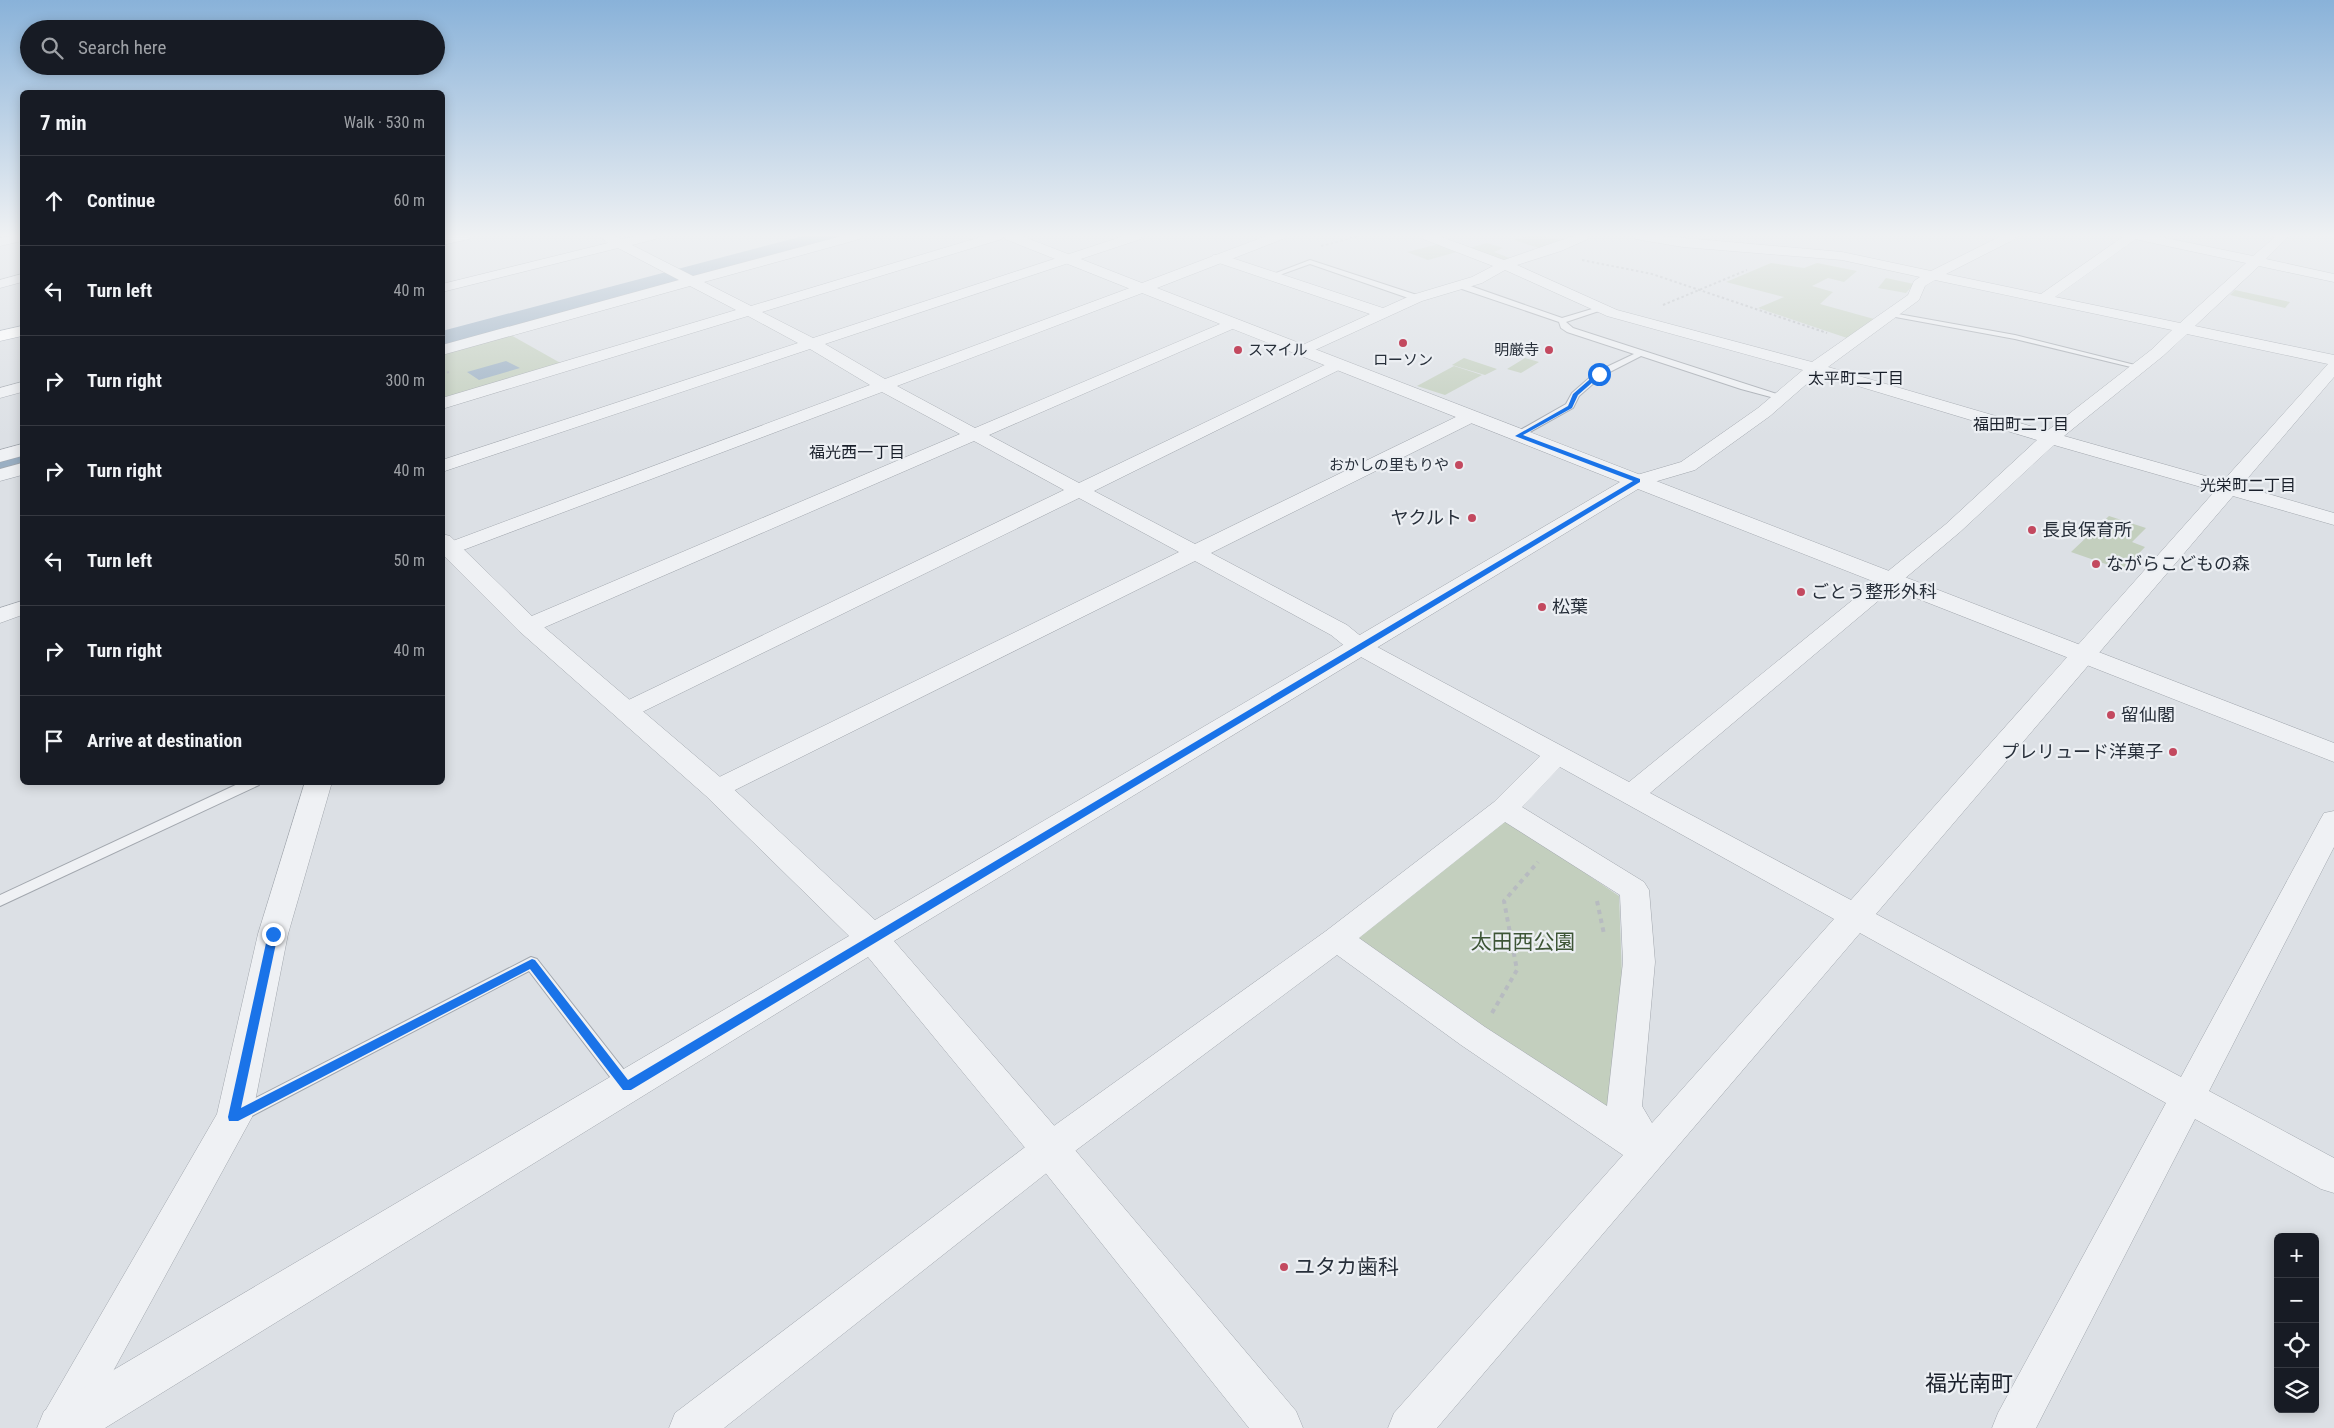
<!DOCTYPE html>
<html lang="en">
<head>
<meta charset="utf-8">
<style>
	body { margin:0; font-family:"Roboto Condensed","Noto Sans JP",sans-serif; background:#20242c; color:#f1f3f6 }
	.controls { position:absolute; right:15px; bottom:15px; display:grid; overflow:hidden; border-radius:8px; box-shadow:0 2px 12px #0003 }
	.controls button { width:45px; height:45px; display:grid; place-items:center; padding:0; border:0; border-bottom:1px solid #363941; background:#171b24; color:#f1f3f6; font:25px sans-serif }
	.stop { position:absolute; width:15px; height:15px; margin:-11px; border:4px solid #1a73e8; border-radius:50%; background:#fff }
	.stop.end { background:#1a73e8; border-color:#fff; box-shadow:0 1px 5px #0008 }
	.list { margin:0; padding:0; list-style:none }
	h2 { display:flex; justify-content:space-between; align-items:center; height:65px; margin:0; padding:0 20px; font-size:21px }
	h2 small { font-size:16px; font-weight:400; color:#9ea1a6 }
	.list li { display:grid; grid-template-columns:32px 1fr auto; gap:15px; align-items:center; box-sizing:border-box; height:90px; padding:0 20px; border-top:1px solid #363941 }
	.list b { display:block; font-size:19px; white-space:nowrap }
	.list em { font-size:16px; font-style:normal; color:#9ea1a6 }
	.icon { flex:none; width:28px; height:28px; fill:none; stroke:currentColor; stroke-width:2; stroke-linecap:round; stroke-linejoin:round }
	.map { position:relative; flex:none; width:2334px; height:1428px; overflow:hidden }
	.search { position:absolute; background:#171b24; box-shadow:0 2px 12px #0003; left:20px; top:20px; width:425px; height:55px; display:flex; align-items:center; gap:12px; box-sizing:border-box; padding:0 18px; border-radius:28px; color:#9ea1a6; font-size:19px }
	.panel { position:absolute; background:#171b24; box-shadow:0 2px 12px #0003; left:20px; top:90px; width:425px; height:695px; border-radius:8px }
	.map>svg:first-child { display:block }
</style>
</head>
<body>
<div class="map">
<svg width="2334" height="1428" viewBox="0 0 2334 1428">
	<rect width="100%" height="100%" fill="#dce0e5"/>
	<!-- green -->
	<g fill="#c3cfbe">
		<polygon points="1526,236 1543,236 1564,241 1545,250 1514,240"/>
		<polygon points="1487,243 1503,248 1494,252 1512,259 1504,262 1466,249"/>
		<polygon points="1439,244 1460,251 1428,260 1407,252"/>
		<polygon points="1771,263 1804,268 1817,263 1857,271 1844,282 1828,278 1812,286 1833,292 1820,304 1874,319 1847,338 1758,308 1784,297 1726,282"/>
		<polygon points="1886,278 1914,284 1906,293 1878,288"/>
		<polygon points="2235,290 2290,302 2285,308 2230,295"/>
		<polygon points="509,334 564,365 443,402 443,352"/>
		<polygon points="1464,358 1497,369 1485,375 1452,365"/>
		<polygon points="1525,358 1539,362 1521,373 1507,369"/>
		<polygon points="1454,366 1482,375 1445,395 1417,386"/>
		<polygon points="2109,516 2146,528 2132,542 2145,547 2123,570 2071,552"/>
		<polygon points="1504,818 1619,896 1625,1057 1606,1111 1357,939"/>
	</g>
	<!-- water -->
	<polygon fill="#9aafc3" points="506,361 520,368 479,380 467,372"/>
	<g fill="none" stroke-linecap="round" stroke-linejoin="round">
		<!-- river -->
		<g fill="#9aafc3" fill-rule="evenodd">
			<polygon points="803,236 849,236 845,242 442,352 442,331"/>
			<polygon points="22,450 22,475 0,481 0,456"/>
		</g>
		<defs>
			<g id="service">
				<polygon points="1310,260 1420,296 1421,298 1414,300 1310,264 1274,277 1268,276"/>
				<polygon points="1456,283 1462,283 1562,318 1602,306 1602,310 1566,322 1573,328 1786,397 1782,400 1741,389 1641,356 1602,376 1579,396 1573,408 1521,437 1515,437 1515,433 1566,404 1572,393 1596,372 1634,354 1567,332 1561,328 1559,322 1456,287"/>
				<polygon points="1887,312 2015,335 2143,367 2139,369 2015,339 1890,316 1886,314"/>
				<polygon points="242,782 260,782 259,785 0,906 0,895"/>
				<polygon points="531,957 537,959 632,1080 635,1085 632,1090 626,1092 620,1090 529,971 246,1119 240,1122 234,1119 231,1114 234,1109"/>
			</g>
			<g id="minor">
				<polygon points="11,236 22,236 22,241 0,246 0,238"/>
				<path d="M 599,236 L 614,236 L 622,239 L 637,236 L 657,236 L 656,239 L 632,245 L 693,276 L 842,236 L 862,236 L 860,239 L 704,282 L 751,306 L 984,236 L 1004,236 L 1002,239 L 762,312 L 813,338 L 1124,236 L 1142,236 L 1141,239 L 825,344 L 885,379 L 1135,286 L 1145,286 L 1147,289 L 1145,292 L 897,386 L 975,428 L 1227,321 L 1237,321 L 1240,324 L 1237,327 L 989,435 L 1079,483 L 1331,362 L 1343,362 L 1345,365 L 1343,368 L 1094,491 L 1195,544 L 1464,413 L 1476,413 L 1479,417 L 1476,421 L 1211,553 L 1347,625 L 1368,642 L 1629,782 L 1946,524 L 2037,440 L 1818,374 L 1770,416 L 1695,470 L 1637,487 L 1630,485 L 1627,481 L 1630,477 L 1681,462 L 1758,408 L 1803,370 L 1607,316 L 1505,270 L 1482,283 L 1422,301 L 1302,356 L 1296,354 L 1294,351 L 1296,348 L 1370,314 L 1213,261 L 1211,258 L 1213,255 L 1223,255 L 1383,308 L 1412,295 L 1472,277 L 1493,266 L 1423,239 L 1422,236 L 1439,236 L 1504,260 L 1573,236 L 1589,236 L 1588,239 L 1561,251 L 1517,265 L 1617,310 L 1812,362 L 1908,295 L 1914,281 L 1920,277 L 1842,260 L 1683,247 L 1641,240 L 1636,239 L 1635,236 L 1662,236 L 1842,252 L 1931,271 L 2001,236 L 2016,236 L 2015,239 L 1946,274 L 2041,294 L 2124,236 L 2156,236 L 2253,256 L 2276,236 L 2289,236 L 2266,259 L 2334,274 L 2334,282 L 2259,266 L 2195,326 L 2334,355 L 2334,377 L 2241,486 L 2334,513 L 2334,525 L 2233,496 L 1876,914 L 2181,1077 L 2320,820 L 2324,813 L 2334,811 L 2334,847 L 2209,1091 L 2334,1158 L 2334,1193 L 2321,1189 L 2195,1119 L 2036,1428 L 1992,1428 L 1998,1413 L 2166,1103 L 1860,933 L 1437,1428 L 1388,1428 L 1394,1413 L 1623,1155 L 1461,1045 L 1337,955 L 1063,1160 L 724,1428 L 669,1428 L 675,1413 L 1037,1138 L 1326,931 L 1494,802 L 1540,756 L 1352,652 L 1331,635 L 1195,561 L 725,795 L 716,798 L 707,795 L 703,789 L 707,783 L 1179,552 L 1079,498 L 634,716 L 625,719 L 616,716 L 613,711 L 616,706 L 1064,490 L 974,441 L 536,631 L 528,633 L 520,631 L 517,626 L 520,621 L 960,434 L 882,392 L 442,558 L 442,545 L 870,385 L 810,349 L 442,472 L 442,460 L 798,343 L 748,316 L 442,409 L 442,398 L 736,310 L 690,286 L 442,355 L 442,345 L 679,280 L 618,248 L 442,292 L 442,284 L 608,243 ZM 2136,239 L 2139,240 L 2246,263 L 2180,323 L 2055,297 ZM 1935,280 L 2172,330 L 2151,350 L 2047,431 L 1828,367 L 1919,300 L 1925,286 ZM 2187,334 L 2328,364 L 2223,481 L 2064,436 L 2163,356 ZM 2054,445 L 2215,491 L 1851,900 L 1650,793 L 1960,532 ZM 1560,767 L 1834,919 L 1652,1123 L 1642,1106 L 1655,962 L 1649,890 L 1644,882 L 1522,807 ZM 1505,822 L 1620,895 L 1623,962 L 1607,1106 L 1485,1027 L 1359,938 Z"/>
				<polygon points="22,274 22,282 0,288 0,280"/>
				<polygon points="22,382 22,392 0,398 0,388"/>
				<polygon points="22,444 22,456 0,462 0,450"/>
				<polygon points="22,463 22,475 0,481 0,469"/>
				<polygon points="22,601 22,615 0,623 0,608"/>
				<polygon points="305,782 332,782 288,934 252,1117 82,1428 38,1428 44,1413 217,1114 258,934"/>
			</g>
			<polygon id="tertiary" points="1003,236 1022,236 1142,283 1266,236 1285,236 1283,239 1157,288 2334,743 2334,762 1638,489 894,941 1064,1137 1296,1411 1303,1428 1249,1428 1036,1161 868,957 105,1428 37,1428 44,1411 849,936 706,796 519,631 442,554 442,534 450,536 537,621 726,782 875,920 1620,482 1142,293 1134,292 1133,290 1005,239"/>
			<g id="primary">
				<polygon points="446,236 471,236 469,239 442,245 442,237"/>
				<polygon points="22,326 22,336 0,341 0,331"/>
			</g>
		</defs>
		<!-- service casing -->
		<use href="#service" stroke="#a2a7ae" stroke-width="2"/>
		<!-- minor casing -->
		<use href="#minor" stroke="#a2a7ae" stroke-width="1"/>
		<!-- tertiary casing -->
		<use href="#tertiary" stroke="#a2a7ae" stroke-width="1"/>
		<!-- primary casing -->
		<use href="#primary" stroke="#9da5b0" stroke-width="1"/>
		<!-- path-far1 -->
		<g stroke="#b7bbc0" stroke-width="2" stroke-dasharray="2.5 2.5" stroke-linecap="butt">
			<polyline points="1321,246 1358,236"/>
			<polyline points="1582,260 1652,274 1827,333"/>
			<polyline points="1663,305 1747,270"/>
			<polyline points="442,374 449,372"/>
		</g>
		<!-- path -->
		<g stroke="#b7bbc0" stroke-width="4" stroke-dasharray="4.5 4.5" stroke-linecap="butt">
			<polyline points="1597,901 1604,934"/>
			<polyline points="1492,1013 1517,970 1504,901 1538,862"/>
		</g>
		<!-- service -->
		<use href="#service" fill="#eff1f4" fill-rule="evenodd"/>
		<!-- minor -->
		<use href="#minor" fill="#eff1f4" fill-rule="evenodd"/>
		<!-- tertiary -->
		<use href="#tertiary" fill="#eff1f4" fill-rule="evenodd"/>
		<!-- primary -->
		<use href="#primary" fill="#fff" fill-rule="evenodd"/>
	</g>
	<!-- sky -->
	<linearGradient id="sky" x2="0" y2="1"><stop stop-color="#89b2d9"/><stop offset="0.54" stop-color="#eff1f3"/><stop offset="1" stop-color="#eff1f3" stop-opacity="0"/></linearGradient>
	<rect width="2334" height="436" fill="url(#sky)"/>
	<!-- route -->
	<polygon fill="#1a73e8" points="1597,373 1602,374 1578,395 1572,408 1523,435 1640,479 1640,482 631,1090 623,1090 530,969 238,1121 229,1121 228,1117 268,934 273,931 278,934 241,1108 532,959 535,960 628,1080 1633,481 1515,436 1568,406 1573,394"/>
	<!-- markers -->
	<g fill="#c3495f" stroke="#eceff3" stroke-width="2">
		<circle cx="1403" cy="343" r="5"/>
		<circle cx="1238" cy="350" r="5"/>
		<circle cx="1549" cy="350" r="5"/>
		<circle cx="1459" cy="465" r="5"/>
		<circle cx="1472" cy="518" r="5"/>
		<circle cx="2032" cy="530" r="5"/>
		<circle cx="2096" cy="564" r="5"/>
		<circle cx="1801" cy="592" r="5"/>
		<circle cx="1542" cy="607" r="5"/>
		<circle cx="2111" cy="715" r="5"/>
		<circle cx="2173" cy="752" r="5"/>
		<circle cx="1284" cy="1267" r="5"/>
	</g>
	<g text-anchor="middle" stroke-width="4.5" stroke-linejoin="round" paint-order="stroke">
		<!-- far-poi labels -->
		<g font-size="15" fill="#272f3a" stroke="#eceff3" text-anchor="end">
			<text x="1248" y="355" text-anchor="start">スマイル</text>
			<text x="1539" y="355">明厳寺</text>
			<text x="1403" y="365" text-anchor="middle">ローソン</text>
			<text x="1449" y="470">おかしの里もりや</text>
		</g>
		<!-- far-neighbourhood labels -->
		<g font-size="16" fill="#1a202b" stroke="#eceff3">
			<text x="1856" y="384">太平町二丁目</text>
			<text x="2021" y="430">福田町二丁目</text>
			<text x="857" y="458">福光西一丁目</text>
			<text x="2248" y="491">光栄町二丁目</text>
		</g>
		<!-- poi labels -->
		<g font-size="18" fill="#272f3a" stroke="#eceff3" text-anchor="start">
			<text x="1462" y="524" text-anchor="end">ヤクルト</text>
			<text x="2042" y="536">長良保育所</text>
			<text x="2106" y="570">ながらこどもの森</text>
			<text x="1811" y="598">ごとう整形外科</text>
			<text x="1552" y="613">松葉</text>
			<text x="2121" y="721">留仙閣</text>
			<text x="2163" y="758" text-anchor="end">プレリュード洋菓子</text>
		</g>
		<!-- near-park labels -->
		<g font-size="21" fill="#3d5536" stroke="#eceff3">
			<text x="1523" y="949">太田西公園</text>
		</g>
		<!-- near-poi labels -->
		<g font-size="21" fill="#272f3a" stroke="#eceff3" text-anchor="start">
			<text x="1294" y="1274">ユタカ歯科</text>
		</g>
		<!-- near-neighbourhood labels -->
		<g font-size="22" fill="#1a202b" stroke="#eceff3">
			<text x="1969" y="1391">福光南町</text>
		</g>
	</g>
</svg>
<div class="controls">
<button>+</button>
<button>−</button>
<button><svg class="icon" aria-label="locate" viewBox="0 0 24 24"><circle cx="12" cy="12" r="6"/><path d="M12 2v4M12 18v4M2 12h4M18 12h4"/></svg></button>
<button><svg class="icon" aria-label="layers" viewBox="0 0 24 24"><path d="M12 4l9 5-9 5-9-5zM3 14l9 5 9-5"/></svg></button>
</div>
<div class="stop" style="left:1599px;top:374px"></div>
<div class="stop end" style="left:273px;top:934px"></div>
<div class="search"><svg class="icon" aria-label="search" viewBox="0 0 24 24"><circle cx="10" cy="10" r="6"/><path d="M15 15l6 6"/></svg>Search here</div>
<section class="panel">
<h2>7 min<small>Walk · 530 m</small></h2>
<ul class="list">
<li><svg class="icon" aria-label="ahead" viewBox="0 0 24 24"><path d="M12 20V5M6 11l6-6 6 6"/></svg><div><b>Continue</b></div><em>60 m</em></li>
<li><svg class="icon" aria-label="left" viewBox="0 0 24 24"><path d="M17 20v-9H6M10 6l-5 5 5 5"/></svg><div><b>Turn left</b></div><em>40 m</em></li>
<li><svg class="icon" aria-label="right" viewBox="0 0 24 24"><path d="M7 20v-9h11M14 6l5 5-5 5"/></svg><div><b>Turn right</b></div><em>300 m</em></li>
<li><svg class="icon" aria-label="right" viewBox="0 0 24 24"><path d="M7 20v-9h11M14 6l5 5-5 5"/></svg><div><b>Turn right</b></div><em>40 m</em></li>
<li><svg class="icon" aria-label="left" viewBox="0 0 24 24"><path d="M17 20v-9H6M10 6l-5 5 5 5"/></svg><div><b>Turn left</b></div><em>50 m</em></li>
<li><svg class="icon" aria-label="right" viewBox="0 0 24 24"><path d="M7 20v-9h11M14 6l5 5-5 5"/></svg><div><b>Turn right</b></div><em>40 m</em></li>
<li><svg class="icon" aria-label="arrive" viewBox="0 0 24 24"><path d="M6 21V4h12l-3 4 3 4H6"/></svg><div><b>Arrive at destination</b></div></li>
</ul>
</section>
</div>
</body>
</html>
